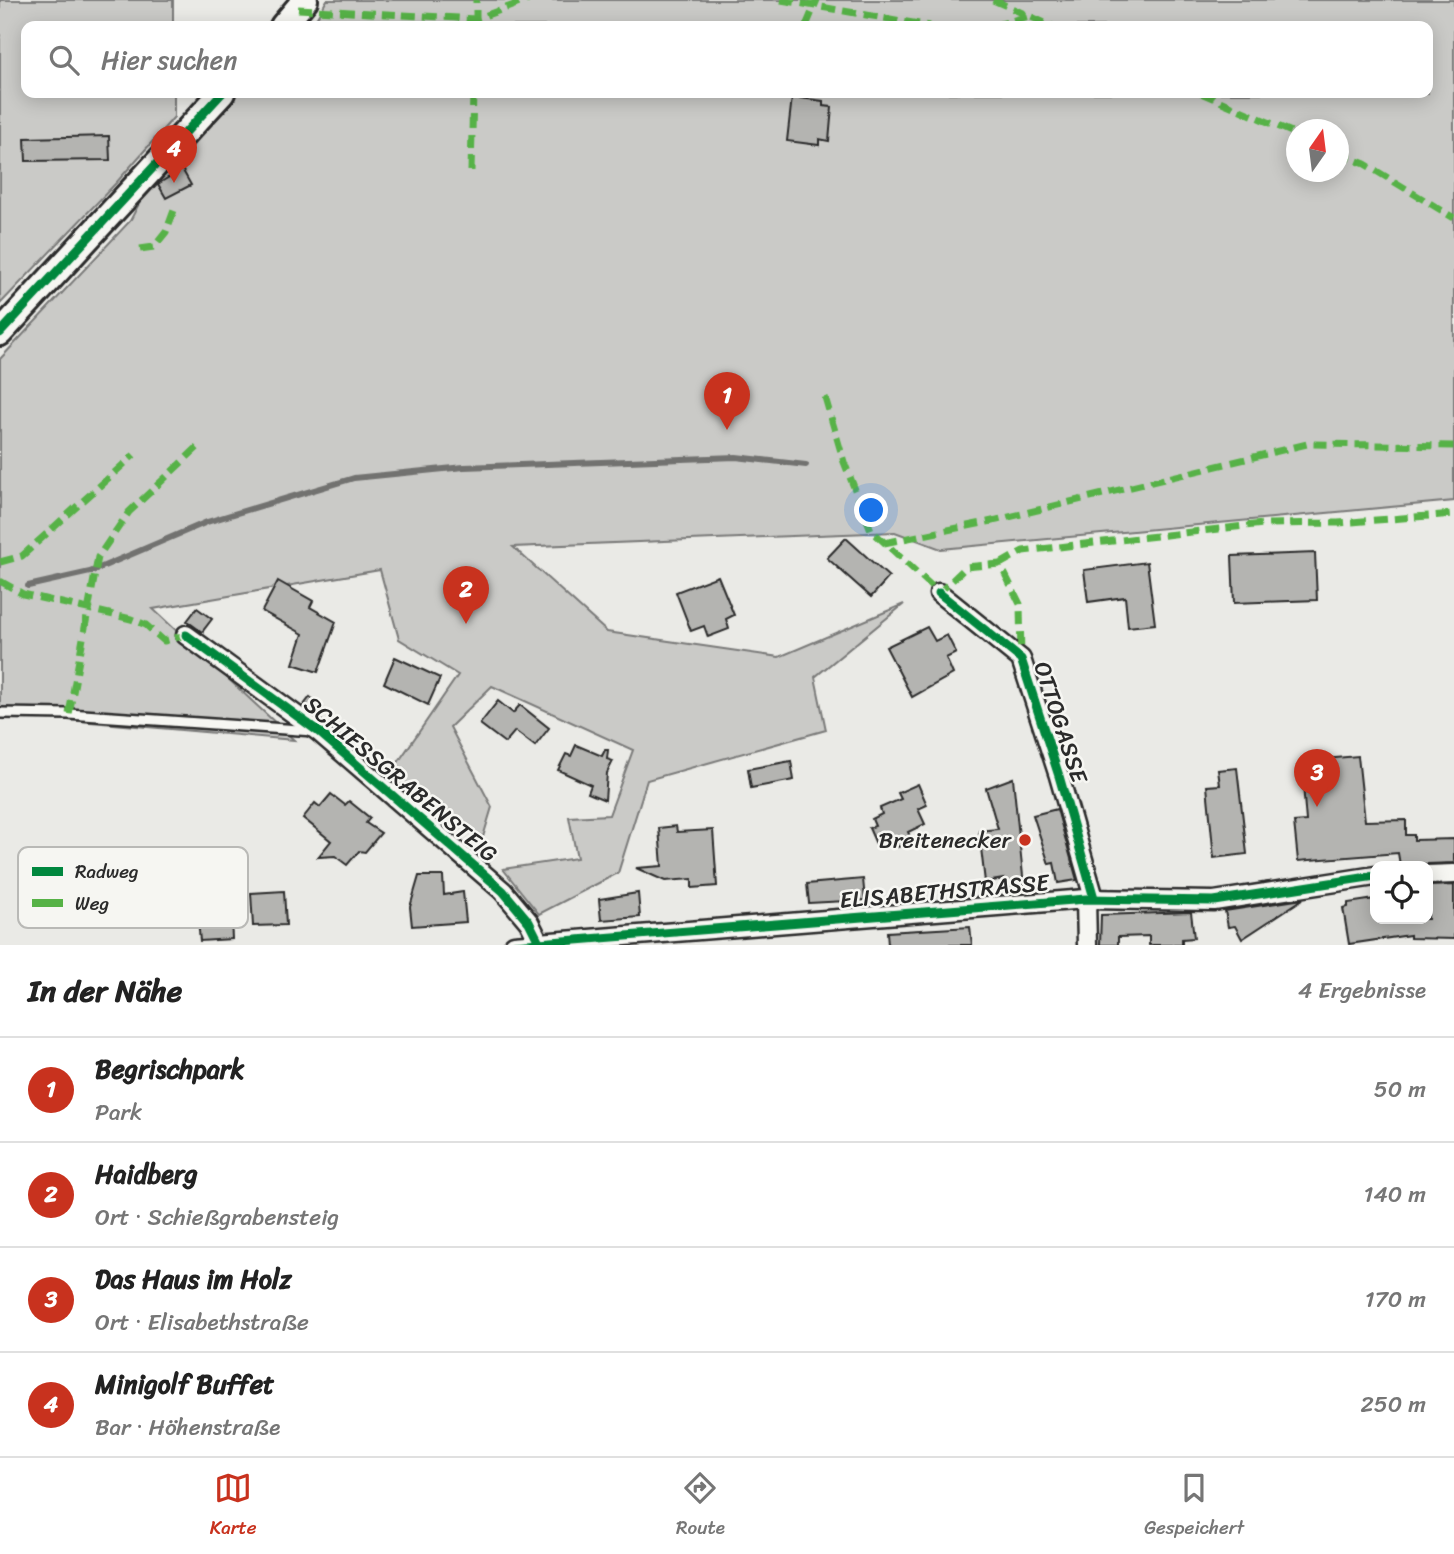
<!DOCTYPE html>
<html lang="de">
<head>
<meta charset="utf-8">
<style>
	body { margin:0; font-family:Sriracha,sans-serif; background:#f6f6f6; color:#222 }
	.controls { position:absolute; right:21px; bottom:21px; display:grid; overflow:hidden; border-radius:14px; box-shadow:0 4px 18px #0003 }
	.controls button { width:63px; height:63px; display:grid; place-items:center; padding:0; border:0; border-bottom:2px solid #e0e0e0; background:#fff; color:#222; font:35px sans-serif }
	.compass { position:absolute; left:1286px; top:119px; width:63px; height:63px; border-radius:50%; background:#fff; box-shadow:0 4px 18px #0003; rotate:14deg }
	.you { position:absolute; left:872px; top:511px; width:24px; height:24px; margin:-18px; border:5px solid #fff; border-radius:50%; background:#1a73e8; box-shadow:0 0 0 10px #1a73e833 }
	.badge { display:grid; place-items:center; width:46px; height:46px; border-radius:50%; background:#c8321e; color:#fff; font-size:23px; font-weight:700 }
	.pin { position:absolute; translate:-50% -58px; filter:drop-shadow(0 2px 4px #0008) }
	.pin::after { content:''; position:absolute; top:37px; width:24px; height:21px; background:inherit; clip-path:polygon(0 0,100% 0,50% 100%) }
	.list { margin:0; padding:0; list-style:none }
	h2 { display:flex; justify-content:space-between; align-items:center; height:91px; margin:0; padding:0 28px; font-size:30px }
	h2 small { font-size:23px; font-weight:400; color:#767676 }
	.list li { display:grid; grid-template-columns:46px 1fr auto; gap:21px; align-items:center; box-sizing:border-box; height:105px; padding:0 28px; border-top:2px solid #e0e0e0 }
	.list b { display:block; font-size:26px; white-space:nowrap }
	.list p { margin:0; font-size:23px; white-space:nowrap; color:#767676 }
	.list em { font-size:23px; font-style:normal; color:#767676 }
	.icon { flex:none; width:38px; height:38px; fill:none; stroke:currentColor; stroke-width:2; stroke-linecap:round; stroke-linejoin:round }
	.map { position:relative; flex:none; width:1454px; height:945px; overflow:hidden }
	.search { position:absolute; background:#fff; box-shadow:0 4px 18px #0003; left:21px; right:21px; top:21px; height:77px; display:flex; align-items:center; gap:18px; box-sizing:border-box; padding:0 24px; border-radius:14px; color:#767676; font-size:26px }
	.sheet { height:511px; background:#fff }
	nav { display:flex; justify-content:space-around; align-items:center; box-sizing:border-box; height:98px; border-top:2px solid #e0e0e0; background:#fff; font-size:19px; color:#767676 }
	nav a { display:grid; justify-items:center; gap:4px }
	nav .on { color:#c8321e }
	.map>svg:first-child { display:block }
</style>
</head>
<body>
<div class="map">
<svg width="1454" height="945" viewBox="0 0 1454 945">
	<rect width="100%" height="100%" fill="#eaeae6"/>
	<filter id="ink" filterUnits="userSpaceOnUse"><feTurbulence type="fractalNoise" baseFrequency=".0143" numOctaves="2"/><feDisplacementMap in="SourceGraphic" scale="14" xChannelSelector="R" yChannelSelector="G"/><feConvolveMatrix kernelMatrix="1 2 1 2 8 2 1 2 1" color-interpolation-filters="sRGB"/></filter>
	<g filter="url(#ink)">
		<!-- green -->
		<g fill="#cacac7" stroke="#7a7a79" stroke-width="2" fill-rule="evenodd">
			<polygon points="0,0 173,0 173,26 26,26 26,93 174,93 174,117 116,183 0,304"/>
			<path d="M 327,0 L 1454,0 L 1454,501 L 941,549 L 895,532 L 513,547 L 607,632 L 779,657 L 904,604 L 815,677 L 826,730 L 647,780 L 618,873 L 539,914 L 503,869 L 577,858 L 569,817 L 609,815 L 633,750 L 492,686 L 450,727 L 492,807 L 483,837 L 388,777 L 458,675 L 399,639 L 380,570 L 153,609 L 294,740 L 0,714 L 0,359 L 130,221 L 143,196 L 234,93 L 1428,93 L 1428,26 L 312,26 ZM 1296,130 L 1338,130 L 1338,172 L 1296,172 Z"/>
		</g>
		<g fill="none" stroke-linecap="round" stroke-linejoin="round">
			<!-- stream -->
			<polyline stroke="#727270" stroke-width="6" points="28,586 90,572 207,522 354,478 464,467 736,457 806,465"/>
		</g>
		<!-- building -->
		<g fill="#b4b4b1" stroke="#2b2b2b" stroke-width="2">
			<polygon points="792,97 823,101 823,106 832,107 829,141 819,139 819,145 787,141"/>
			<polygon points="109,136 110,160 26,161 25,138"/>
			<polygon points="182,169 191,185 166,198 158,184"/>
			<polygon points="846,538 889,577 871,597 827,558"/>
			<polygon points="1315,553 1317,600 1234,603 1232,556"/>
			<polygon points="1147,562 1155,624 1128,627 1125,597 1088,602 1084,570"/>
			<polygon points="718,576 734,615 726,619 729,629 708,637 704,626 691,631 676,592"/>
			<polygon points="278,581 313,601 310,607 336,622 318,672 293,664 303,634 262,611"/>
			<polygon points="197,608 212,619 202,632 187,621"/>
			<polygon points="927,627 935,641 947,635 956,653 946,658 953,674 912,697 886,647"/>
			<polygon points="395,657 440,678 428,705 384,683"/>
			<polygon points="310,697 323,708 317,717 303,706"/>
			<polygon points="498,701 513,713 520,705 549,728 535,746 515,731 505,743 480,724"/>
			<polygon points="576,745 602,756 605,750 608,750 607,759 613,761 607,773 605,800 588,793 591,785 558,770 566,754 571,756"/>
			<polygon points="1358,756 1365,821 1406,820 1406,835 1414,835 1414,840 1454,839 1454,863 1400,865 1398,853 1298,861 1294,822 1306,821 1301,761"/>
			<polygon points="791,761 794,780 751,788 748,769"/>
			<polygon points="1237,768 1247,854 1214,858 1207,786 1220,785 1218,770"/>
			<polygon points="1013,778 1024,886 1005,889 1004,879 985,882 979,831 998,829 986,788"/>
			<polygon points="918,784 927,805 918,809 925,824 908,832 912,841 898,847 893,837 876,844 869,828 875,826 872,819 882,814 880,808 901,799 898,793"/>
			<polygon points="331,794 345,805 349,801 370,818 366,823 381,833 365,852 359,851 347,865 335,856 318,857 331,841 303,818 315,803 320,807"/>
			<polygon points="1057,809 1077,880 1058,883 1054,863 1049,864 1033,815"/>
			<polygon points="676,826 677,832 713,830 717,886 692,888 692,879 665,881 636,868 662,866 659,828"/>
			<polygon points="419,876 443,876 444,895 463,892 466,922 412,926 410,907"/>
			<polygon points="863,879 865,900 809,903 807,884"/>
			<polygon points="1454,885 1454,939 1410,938 1410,935 1349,944 1343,908 1348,907 1348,903 1375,899 1375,919 1428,919 1428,886"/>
			<polygon points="284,891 286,925 253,926 251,893"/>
			<polygon points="638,893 640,917 601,920 599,899"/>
			<polygon points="1303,899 1242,939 1235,926 1228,927 1225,911"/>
			<polygon points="1191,912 1194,938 1182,939 1182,945 1149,945 1149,936 1118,937 1118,945 1100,945 1101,915"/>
			<polygon points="231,918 232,939 200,941 198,920"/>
			<polygon points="970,927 972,945 888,945 887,932"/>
		</g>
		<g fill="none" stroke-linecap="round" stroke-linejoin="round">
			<defs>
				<polyline id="lane" points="0,713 69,714 313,731"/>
				<g id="street">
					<polyline points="939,593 1021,659 1059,776 1094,898"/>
					<polyline points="186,635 319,732 503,891 529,922 540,944"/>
					<polyline points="1428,875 1454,874"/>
					<polyline points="1086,899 1087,945"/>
					<polyline points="514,945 1086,899 1214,901 1375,876"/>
				</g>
				<g id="secondary">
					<polyline points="283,26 305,0"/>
					<polyline points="0,333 222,93"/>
				</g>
			</defs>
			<!-- lane casing -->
			<use href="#lane" stroke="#2b2b2b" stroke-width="14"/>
			<!-- street casing -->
			<use href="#street" stroke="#2b2b2b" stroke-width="23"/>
			<!-- secondary casing -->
			<use href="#secondary" stroke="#2b2b2b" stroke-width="30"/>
			<!-- lane -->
			<use href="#lane" stroke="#f6f6f2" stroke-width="9"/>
			<!-- street -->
			<use href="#street" stroke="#f6f6f2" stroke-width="18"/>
			<!-- secondary -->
			<use href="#secondary" stroke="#f6f6f2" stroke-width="24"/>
			<!-- quiet -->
			<g stroke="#56b246" stroke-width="7" stroke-dasharray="14 7" stroke-linecap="butt">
				<polyline points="781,0 930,26"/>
				<polyline points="993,0 1052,26"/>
				<polyline points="298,9 476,19 528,0"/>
				<polyline points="476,24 476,0"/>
				<polyline points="806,26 817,0"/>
				<polyline points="993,26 1029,16"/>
				<polyline points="1201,93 1296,134"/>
				<polyline points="1338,153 1365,164 1454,218"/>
				<polyline points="471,171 473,93"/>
				<polyline points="140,249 154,247 166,232 176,205"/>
				<polyline points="825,397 844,462 871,530 939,593 966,567 1000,564 1020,604 1021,659"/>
				<polyline points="884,543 997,520 1307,444 1454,446"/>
				<polyline points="0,562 22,556 134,455"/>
				<polyline points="1000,564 1023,551 1263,524 1338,523 1454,514"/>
				<polyline points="0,581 23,594 131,619 146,625 164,641 186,635"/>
				<polyline points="69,714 98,557 129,512 201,444"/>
			</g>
			<defs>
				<g id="cycleway">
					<polyline points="0,333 222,93"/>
					<polyline points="939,593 1021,659 1059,776 1094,898"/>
					<polyline points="186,635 319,732 503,891 529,922 540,944"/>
					<polyline points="514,945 1086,899 1214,901 1375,876"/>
				</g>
			</defs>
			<!-- cycleway casing -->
			<use href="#cycleway" stroke="#f6f6f2" stroke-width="13"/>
			<!-- cycleway -->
			<use href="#cycleway" stroke="#00873e" stroke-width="9"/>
		</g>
	</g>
	<!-- markers -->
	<circle fill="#c8321e" stroke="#f6f6f2" stroke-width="2.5" cx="1025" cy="840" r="7"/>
	<g text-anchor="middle" stroke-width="5" stroke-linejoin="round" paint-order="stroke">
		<!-- street labels -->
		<g font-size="23" fill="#2b2b2b" stroke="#f6f6f2">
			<text transform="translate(1061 722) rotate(72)" y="8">OTTOGASSE</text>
			<text transform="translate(401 779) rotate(40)" y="8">SCHIESSGRABENSTEIG</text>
			<text transform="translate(944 891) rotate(-5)" y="8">ELISABETHSTRASSE</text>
		</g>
		<!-- poi labels -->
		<g font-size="23" fill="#2b2b2b" stroke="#f6f6f2" text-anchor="end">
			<text x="1011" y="848">Breitenecker</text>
		</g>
	</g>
	<!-- legend -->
	<rect x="18" y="847" width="230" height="81" rx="10" fill="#f6f6f2" stroke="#b9b9b6" stroke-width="2"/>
	<rect x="32" y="867" width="31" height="9" fill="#00873e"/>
	<rect x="32" y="899" width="31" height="8" fill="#56b246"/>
	<g font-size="19" fill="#2b2b2b">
		<text x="75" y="878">Radweg</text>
		<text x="75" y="910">Weg</text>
	</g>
</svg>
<div class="controls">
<button><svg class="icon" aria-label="locate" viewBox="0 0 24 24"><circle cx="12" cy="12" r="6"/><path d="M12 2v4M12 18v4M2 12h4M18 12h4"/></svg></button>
</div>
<svg class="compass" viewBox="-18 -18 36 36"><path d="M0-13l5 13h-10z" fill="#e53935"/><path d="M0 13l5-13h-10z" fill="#767676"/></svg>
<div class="you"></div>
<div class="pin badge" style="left:727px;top:430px">1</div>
<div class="pin badge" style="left:466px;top:624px">2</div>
<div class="pin badge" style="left:1317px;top:807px">3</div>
<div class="pin badge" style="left:174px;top:183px">4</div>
<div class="search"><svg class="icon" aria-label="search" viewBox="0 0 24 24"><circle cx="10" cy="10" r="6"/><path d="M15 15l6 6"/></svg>Hier suchen</div>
</div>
<section class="sheet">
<h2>In der Nähe<small>4 Ergebnisse</small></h2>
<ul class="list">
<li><span class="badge">1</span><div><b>Begrischpark</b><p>Park</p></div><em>50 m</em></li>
<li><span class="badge">2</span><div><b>Haidberg</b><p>Ort · Schießgrabensteig</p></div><em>140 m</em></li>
<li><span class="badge">3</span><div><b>Das Haus im Holz</b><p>Ort · Elisabethstraße</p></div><em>170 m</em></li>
<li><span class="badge">4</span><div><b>Minigolf Buffet</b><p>Bar · Höhenstraße</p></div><em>250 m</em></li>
</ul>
</section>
<nav>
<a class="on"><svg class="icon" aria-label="map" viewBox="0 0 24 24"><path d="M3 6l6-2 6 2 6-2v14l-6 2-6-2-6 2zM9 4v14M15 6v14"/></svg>Karte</a>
<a><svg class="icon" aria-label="directions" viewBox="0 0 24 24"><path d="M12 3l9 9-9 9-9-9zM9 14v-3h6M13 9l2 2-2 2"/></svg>Route</a>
<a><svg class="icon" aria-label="saved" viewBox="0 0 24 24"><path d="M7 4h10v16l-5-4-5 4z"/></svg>Gespeichert</a>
</nav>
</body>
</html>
